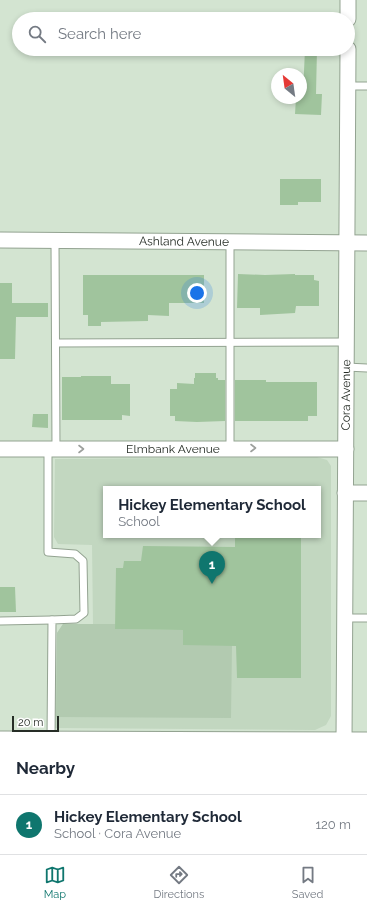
<!DOCTYPE html>
<html lang="en">
<head>
<meta charset="utf-8">
<style>
	body { margin:0; font-family:Raleway,sans-serif; background:#f6f6f7; color:#1f2937 }
	.compass { position:absolute; left:271px; top:68px; width:36px; height:36px; border-radius:50%; background:#fff; box-shadow:0 2px 6px #0003; rotate:331deg }
	.scale { position:absolute; left:12px; bottom:10px; width:47px; box-sizing:border-box; padding-left:4px; border:2px solid #262d26; border-top:0; font-size:11px; line-height:14px; white-space:nowrap; color:#262d26; -webkit-text-stroke:3px #fff; paint-order:stroke }
	.you { position:absolute; left:197px; top:293px; width:14px; height:14px; margin:-10px; border:3px solid #fff; border-radius:50%; background:#1a73e8; box-shadow:0 0 0 6px #1a73e833 }
	.badge { display:grid; place-items:center; width:26px; height:26px; border-radius:50%; background:#0f766e; color:#fff; font-size:13px; font-weight:700 }
	.pin { position:absolute; translate:-50% -33px; filter:drop-shadow(0 1px 2px #0008) }
	.pin::after { content:''; position:absolute; top:21px; width:14px; height:12px; background:inherit; clip-path:polygon(0 0,100% 0,50% 100%) }
	.popup { position:absolute; left:103px; top:486px; width:218px; height:52px; box-sizing:border-box; display:grid; place-content:center; border-radius:0px; background:#fff; filter:drop-shadow(0 1px 3px #0005); font-size:13px; white-space:nowrap; color:#747a83 }
	.popup b { font-size:15px; color:#1f2937 }
	.popup::after { content:''; position:absolute; left:50%; top:100%; margin-left:-8px; border:8px solid transparent; border-top-color:#fff }
	.list { margin:0; padding:0; list-style:none }
	h2 { display:flex; justify-content:space-between; align-items:center; height:52px; margin:0; padding:0 16px; font-size:17px }
	h2 small { font-size:13px; font-weight:400; color:#747a83 }
	.list li { display:grid; grid-template-columns:26px 1fr auto; gap:12px; align-items:center; box-sizing:border-box; height:60px; padding:0 16px; border-top:1px solid #e0e1e3 }
	.list b { display:block; font-size:15px; white-space:nowrap }
	.list p { margin:0; font-size:13px; white-space:nowrap; color:#747a83 }
	.list em { font-size:13px; font-style:normal; color:#747a83 }
	.icon { flex:none; width:22px; height:22px; fill:none; stroke:currentColor; stroke-width:2; stroke-linecap:round; stroke-linejoin:round }
	.map { position:relative; flex:none; width:367px; height:742px; overflow:hidden }
	.search { position:absolute; background:#fff; box-shadow:0 2px 6px #0003; left:12px; right:12px; top:12px; height:44px; display:flex; align-items:center; gap:10px; box-sizing:border-box; padding:0 14px; border-radius:22px; color:#747a83; font-size:15px }
	.sheet { height:112px; background:#fff }
	nav { display:flex; justify-content:space-around; align-items:center; box-sizing:border-box; height:56px; border-top:1px solid #e0e1e3; background:#fff; font-size:11px; color:#747a83 }
	nav a { display:grid; justify-items:center; gap:2px }
	nav .on { color:#0f766e }
	.map>svg:first-child { display:block }
</style>
</head>
<body>
<div class="map">
<svg width="367" height="742" viewBox="0 0 367 742">
	<rect width="100%" height="100%" fill="#d3e4d1"/>
	<!-- built -->
	<path fill="#c2d7c0" fill-rule="evenodd" d="M 317,457 L 327,460 L 331,466 L 331,716 L 326,725 L 315,730 L 55,728 L 57,633 L 63,624 L 93,624 L 92,545 L 58,544 L 54,537 L 55,459 ZM 106,489 L 318,489 L 318,535 L 106,535 Z"/>
	<!-- green -->
	<polygon fill="#b2cab0" points="63,624 115,624 115,629 183,630 183,645 232,645 231,718 56,717 57,633"/>
	<!-- building -->
	<g fill="#a0c49d">
		<polygon points="305,49 317,49 316,94 322,94 321,115 295,114 296,98 301,98 301,94 303,94"/>
		<polygon points="280,179 321,179 321,202 298,202 298,205 280,205"/>
		<polygon points="238,274 265,275 295,274 295,275 314,275 314,280 319,281 319,306 296,306 295,313 260,315 260,308 237,308"/>
		<polygon points="83,275 204,275 204,303 169,303 169,316 148,315 148,321 101,322 101,326 88,326 88,315 83,315"/>
		<polygon points="0,283 12,283 12,303 48,303 48,317 16,317 15,359 0,359"/>
		<polygon points="195,373 216,373 216,378 218,378 218,380 225,380 225,421 197,422 175,421 175,416 170,416 170,389 177,389 177,383 194,384 194,378 195,378"/>
		<polygon points="81,376 111,376 111,384 130,384 130,416 122,415 122,420 62,420 62,377 81,377"/>
		<polygon points="235,380 266,380 266,382 317,382 317,416 308,416 308,421 235,421"/>
		<polygon points="33,414 48,414 48,428 32,427"/>
		<polygon points="235,535 301,535 301,678 237,678 236,646 183,645 183,630 115,629 116,568 123,568 124,561 141,561 143,546 235,547"/>
		<polygon points="0,587 15,587 16,612 0,612"/>
	</g>
	<g fill="none" stroke-linecap="round" stroke-linejoin="round">
		<defs>
			<g id="service">
				<polyline points="347,86 367,86"/>
				<polyline points="55,241 56,449"/>
				<polyline points="56,343 346,342"/>
				<polyline points="346,367 367,368"/>
				<polyline points="230,448 230,242"/>
				<polyline points="48,449 48,552 75,554 83,561 84,613 76,619 52,620 51,739"/>
				<polyline points="345,618 367,618"/>
				<polyline points="0,621 52,620"/>
			</g>
			<g id="minor">
				<polyline points="348,19 348,0"/>
				<path id="s1" d="M 0,240 L 367,243"/>
				<path id="s2" d="M 0,449 L 346,449"/>
				<polyline points="345,493 367,493"/>
				<polyline points="0,739 367,740"/>
				<path id="s3" d="M 344,742 L 348,49"/>
			</g>
		</defs>
		<!-- service casing -->
		<use href="#service" stroke="#93a391" stroke-width="9"/>
		<!-- minor casing -->
		<use href="#minor" stroke="#93a391" stroke-width="17"/>
		<!-- service -->
		<use href="#service" stroke="#fff" stroke-width="7"/>
		<!-- minor -->
		<use href="#minor" stroke="#fff" stroke-width="15"/>
	</g>
	<!-- one-way arrows -->
	<defs><path id="oneway-chevron" d="M-2-3.5L2.5 0L-2 3.5" fill="none" stroke-width="1.6" stroke-linecap="round" stroke-linejoin="round"/></defs>
	<g stroke="#9da09d">
		<use href="#oneway-chevron" transform="translate(253 448)"/>
		<use href="#oneway-chevron" transform="translate(81 449)"/>
	</g>
	<g text-anchor="middle" stroke-width="3" stroke-linejoin="round" paint-order="stroke">
		<!-- street labels -->
		<g font-size="12" fill="#262d26" stroke="#fff">
			<text dy="4" stroke="none"><textPath href="#s1" startOffset="184">Ashland Avenue</textPath></text>
			<text dy="4" stroke="none"><textPath href="#s3" startOffset="347">Cora Avenue</textPath></text>
			<text dy="4" stroke="none"><textPath href="#s2" startOffset="173">Elmbank Avenue</textPath></text>
		</g>
	</g>
</svg>
<svg class="compass" viewBox="-18 -18 36 36"><path d="M0-13l5 13h-10z" fill="#e53935"/><path d="M0 13l5-13h-10z" fill="#747a83"/></svg>
<div class="scale">20 m</div>
<div class="you"></div>
<div class="pin badge" style="left:212px;top:584px">1</div>
<div class="popup"><b>Hickey Elementary School</b>School</div>
<div class="search"><svg class="icon" aria-label="search" viewBox="0 0 24 24"><circle cx="10" cy="10" r="6"/><path d="M15 15l6 6"/></svg>Search here</div>
</div>
<section class="sheet">
<h2>Nearby<small></small></h2>
<ul class="list">
<li><span class="badge">1</span><div><b>Hickey Elementary School</b><p>School · Cora Avenue</p></div><em>120 m</em></li>
</ul>
</section>
<nav>
<a class="on"><svg class="icon" aria-label="map" viewBox="0 0 24 24"><path d="M3 6l6-2 6 2 6-2v14l-6 2-6-2-6 2zM9 4v14M15 6v14"/></svg>Map</a>
<a><svg class="icon" aria-label="directions" viewBox="0 0 24 24"><path d="M12 3l9 9-9 9-9-9zM9 14v-3h6M13 9l2 2-2 2"/></svg>Directions</a>
<a><svg class="icon" aria-label="saved" viewBox="0 0 24 24"><path d="M7 4h10v16l-5-4-5 4z"/></svg>Saved</a>
</nav>
</body>
</html>
